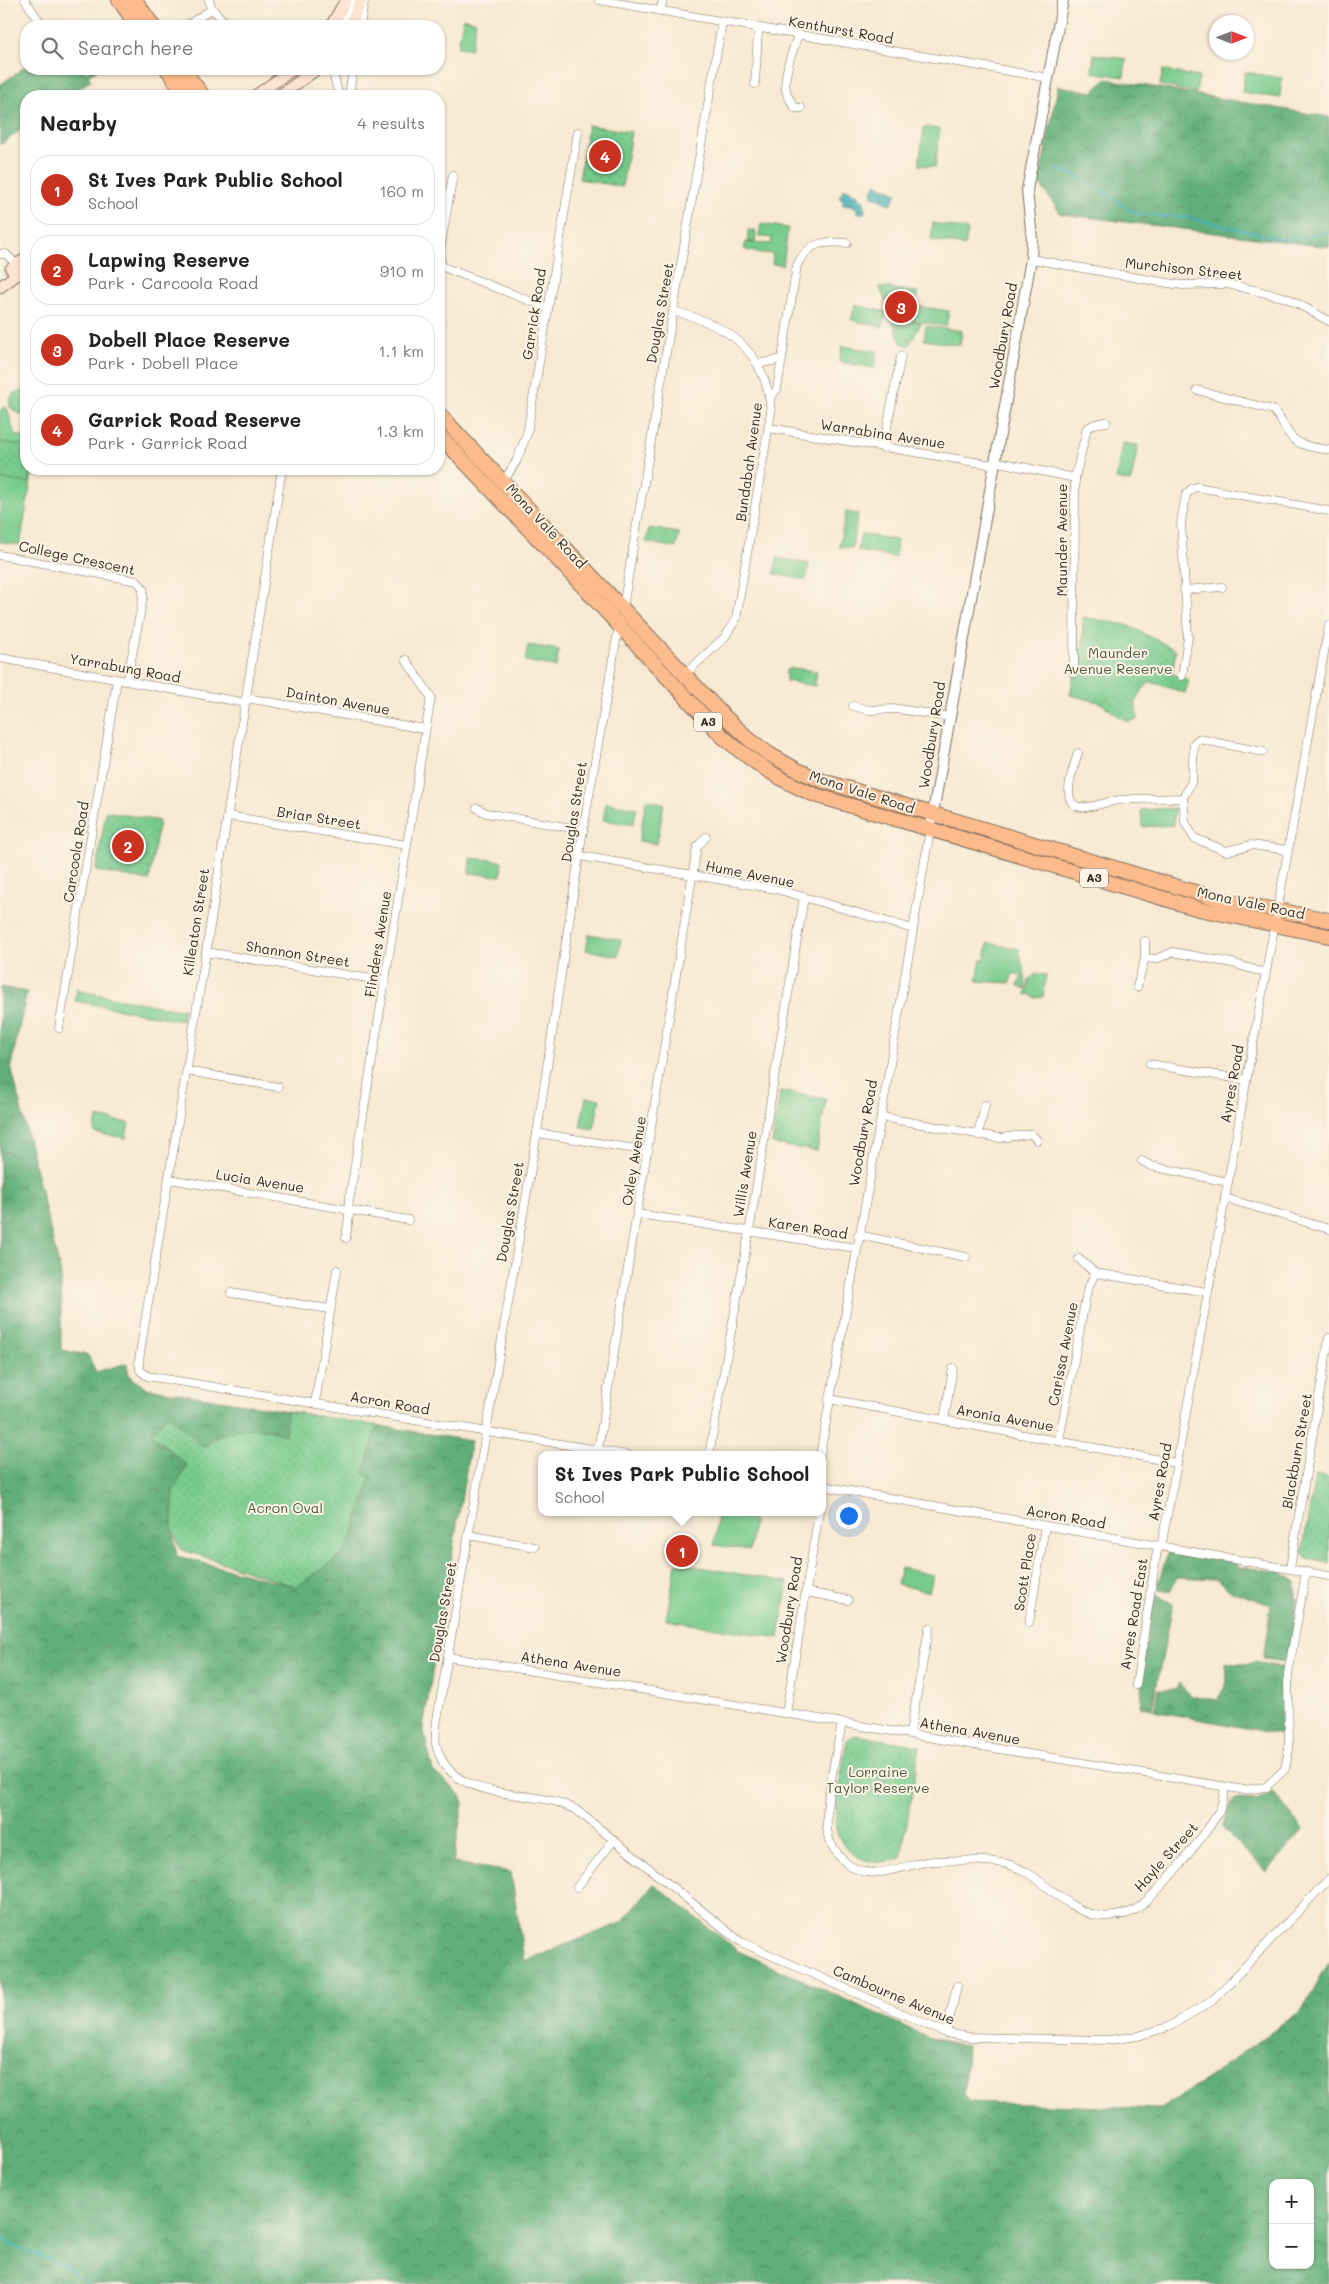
<!DOCTYPE html>
<html lang="en">
<head>
<meta charset="utf-8">
<style>
	body { margin:0; font-family:Mali,sans-serif; background:#f6f6f6; color:#222 }
	.controls { position:absolute; right:15px; bottom:15px; display:grid; overflow:hidden; border-radius:10px; box-shadow:0 1px 4px #0004 }
	.controls button { width:45px; height:45px; display:grid; place-items:center; padding:0; border:0; border-bottom:1px solid #e0e0e0; background:#fff; color:#222; font:25px sans-serif }
	.compass { position:absolute; left:1209px; top:15px; width:45px; height:45px; border-radius:50%; background:#fff; box-shadow:0 1px 4px #0004; rotate:90deg }
	.you { position:absolute; left:848px; top:1515px; width:18px; height:18px; margin:-12px; border:4px solid #fff; border-radius:50%; background:#1a73e8; box-shadow:0 0 0 8px #1a73e833 }
	.badge { display:grid; place-items:center; width:32px; height:32px; border-radius:50%; background:#c8321e; color:#fff; font-size:16px; font-weight:700 }
	.pin { position:absolute; translate:-50% -50%; border:2px solid #fff; box-shadow:0 1px 5px #0006 }
	.popup { position:absolute; left:538px; top:1451px; width:288px; height:65px; box-sizing:border-box; display:grid; place-content:center; border-radius:10px; background:#fff; filter:drop-shadow(0 1px 4px #0005); font-size:16px; white-space:nowrap; color:#767676 }
	.popup b { font-size:19px; color:#222 }
	.popup::after { content:''; position:absolute; left:50%; top:100%; margin-left:-10px; border:10px solid transparent; border-top-color:#fff }
	.list { margin:0; padding:0; list-style:none }
	h2 { display:flex; justify-content:space-between; align-items:center; height:65px; margin:0; padding:0 20px; font-size:21px }
	h2 small { font-size:16px; font-weight:400; color:#767676 }
	.list li { display:grid; grid-template-columns:32px 1fr auto; gap:15px; align-items:center; box-sizing:border-box; height:70px; margin:0 10px 10px; padding:0 10px; border:1px solid #e0e0e0; border-radius:20px }
	.list b { display:block; font-size:19px; white-space:nowrap }
	.list p { margin:0; font-size:16px; white-space:nowrap; color:#767676 }
	.list em { font-size:16px; font-style:normal; color:#767676 }
	.icon { flex:none; width:28px; height:28px; fill:none; stroke:currentColor; stroke-width:2; stroke-linecap:round; stroke-linejoin:round }
	.map { position:relative; flex:none; width:1329px; height:2284px; overflow:hidden }
	.search { position:absolute; background:#fff; box-shadow:0 1px 4px #0004; left:20px; top:20px; width:425px; height:55px; display:flex; align-items:center; gap:12px; box-sizing:border-box; padding:0 18px; border-radius:20px; color:#767676; font-size:19px }
	.panel { position:absolute; background:#fff; box-shadow:0 1px 4px #0004; left:20px; top:90px; width:425px; height:385px; border-radius:20px }
	.map>svg:first-child { display:block }
</style>
</head>
<body>
<div class="map">
<svg width="1329" height="2284" viewBox="0 0 1329 2284">
	<defs>
		<pattern id="forest-crowns" width="20" height="18" patternUnits="userSpaceOnUse" patternTransform="scale(1.25)"><rect width="20" height="18" fill="#61af79"/><path d="M2 6a3 3 0 1 1 6 0M12 15a3 3 0 1 1 6 0" fill="none" stroke="#518f63"/></pattern>
		<pattern id="park-dots" width="8" height="8" patternUnits="userSpaceOnUse" patternTransform="scale(1.25)"><rect width="8" height="8" fill="#77cb8e"/><path d="M2 2h.1M6 6h.1" fill="none" stroke="#68ae7a" stroke-width="1.8" stroke-linecap="round"/></pattern>
		<pattern id="water-rules" width="6" height="5" patternUnits="userSpaceOnUse" patternTransform="scale(1.25)"><rect width="6" height="5" fill="#3fb0b9"/><path d="M0 2.5h6" fill="none" stroke="#368f96"/></pattern>
	</defs>
	<rect width="100%" height="100%" fill="#fcf5e5"/>
	<filter id="ink" filterUnits="userSpaceOnUse"><feTurbulence type="fractalNoise" baseFrequency=".02" numOctaves="2"/><feDisplacementMap in="SourceGraphic" scale="10" xChannelSelector="R" yChannelSelector="G"/><feConvolveMatrix kernelMatrix="1 2 1 2 8 2 1 2 1" color-interpolation-filters="sRGB"/></filter>
	<filter id="wash" filterUnits="userSpaceOnUse"><feTurbulence type="fractalNoise" baseFrequency=".0096" numOctaves="4" result="noise"/><feDisplacementMap in="SourceGraphic" scale="20" xChannelSelector="R" yChannelSelector="G"/><feGaussianBlur stdDeviation="1.12" result="paint"/><feColorMatrix in="noise" values="0 0 0 0 0 0 0 0 0 0 0 0 0 0 0 0 0 1.4 0 .05"/><feComposite in="paint" operator="in"/></filter>
	<g filter="url(#wash)">
		<rect width="100%" height="100%" fill="#f7e9d2"/>
		<!-- grass -->
		<g fill="#77cb8e" stroke="#597a56">
			<polygon points="463,18 476,21 471,49 458,47"/>
			<polygon points="1094,54 1126,59 1124,77 1092,72"/>
			<polygon points="1163,70 1199,77 1196,93 1160,85"/>
			<polygon points="1245,72 1282,78 1280,98 1242,92"/>
			<polygon points="924,127 940,129 935,167 919,165"/>
			<polygon points="933,223 968,230 965,246 931,240"/>
			<polygon points="761,224 788,228 783,265 772,264 773,254 754,252 754,249 753,252 744,249 746,242 755,243 748,241 748,230 755,231 756,234 755,242 771,244 772,238 759,236"/>
			<polygon points="855,305 886,312 883,327 851,320"/>
			<polygon points="916,306 949,311 946,326 914,321"/>
			<polygon points="926,326 962,331 960,345 924,340"/>
			<polygon points="842,346 877,351 875,368 839,362"/>
			<polygon points="22,391 26,392 26,413 19,414 10,407 10,399 14,393"/>
			<polygon points="4,407 7,408 15,435 26,437 26,469 33,469 20,545 0,542 0,410"/>
			<polygon points="1122,443 1138,445 1131,482 1116,479"/>
			<polygon points="846,512 858,514 852,548 839,547"/>
			<polygon points="649,528 679,533 676,548 646,542"/>
			<polygon points="861,534 897,540 895,557 858,551"/>
			<polygon points="777,558 809,564 806,580 774,574"/>
			<polygon points="528,645 559,650 556,667 525,661"/>
			<polygon points="792,668 817,671 815,686 786,681 786,670"/>
			<polygon points="646,800 664,803 657,844 639,841"/>
			<polygon points="606,803 637,808 633,825 603,820"/>
			<polygon points="1174,808 1174,825 1142,827 1141,810"/>
			<polygon points="470,858 502,861 501,876 469,873"/>
			<polygon points="589,934 621,940 618,956 586,950"/>
			<path d="M 988,943 L 1019,949 C 1021,964 1028,976 1025,990 L 1018,986 L 1022,976 L 1013,973 L 1010,983 L 977,981 L 981,959 L 985,959 Z"/>
			<polygon points="1036,974 1046,975 1043,997 1035,998 1029,994 1026,995 1029,979"/>
			<polygon points="77,987 80,991 180,1010 184,1007 182,1021 75,1001"/>
			<polygon points="586,1097 600,1099 594,1129 580,1127"/>
			<polygon points="97,1117 129,1123 126,1138 94,1133"/>
			<polygon points="718,1512 754,1514 750,1550 714,1545"/>
			<polygon points="676,1563 788,1582 779,1638 666,1620"/>
			<polygon points="901,1568 933,1575 929,1592 897,1584"/>
		</g>
		<!-- forest -->
		<g fill="url(#forest-crowns)" stroke="#4e6c4c" fill-rule="evenodd">
			<polygon points="26,66 26,69 83,69 85,73 91,69 98,69 88,76 91,80 69,96 26,96 26,126 0,145 0,85"/>
			<polygon points="1106,79 1329,117 1329,247 1061,214 1039,183 1058,86 1093,92"/>
			<path d="M 0,987 L 27,992 L 11,1066 L 61,1275 L 61,1350 L 88,1355 L 96,1372 L 127,1363 L 129,1376 L 146,1388 L 287,1411 L 286,1436 L 269,1429 L 213,1438 L 204,1449 L 151,1435 L 187,1465 L 174,1490 L 172,1529 L 177,1556 L 297,1587 L 343,1554 L 352,1538 L 371,1477 L 364,1474 L 376,1429 L 381,1426 L 471,1441 L 423,1728 L 433,1771 L 461,1795 L 463,1804 L 453,1863 L 511,1872 L 524,1961 L 621,1923 L 654,1884 L 738,1951 L 928,2037 L 952,2044 L 967,2045 L 964,2093 L 970,2102 L 1160,2109 L 1210,2077 L 1302,2010 L 1329,1962 L 1329,2284 L 0,2284 ZM 1273,2183 L 1310,2183 L 1310,2265 L 1273,2265 Z"/>
			<polygon points="1169,1550 1237,1563 1237,1567 1279,1571 1296,1582 1296,1614 1287,1662 1263,1659 1271,1605 1231,1591 1216,1579 1177,1577 1170,1592 1156,1589"/>
			<polygon points="1154,1593 1173,1604 1152,1709 1141,1706 1145,1651"/>
			<polygon points="1255,1662 1285,1668 1283,1735 1154,1711 1158,1689 1176,1689 1179,1683 1192,1696 1218,1700 1227,1682 1226,1663 1245,1664"/>
			<path d="M 1274,1793 L 1303,1830 L 1267,1872 L 1222,1828 C 1227,1819 1228,1805 1235,1799 L 1257,1800 Z"/>
		</g>
		<!-- park -->
		<g fill="url(#park-dots)" stroke="#597a56">
			<polygon points="588,125 631,132 622,187 579,179"/>
			<polygon points="880,287 918,292 913,321 921,323 909,346 901,343"/>
			<polygon points="0,442 26,446 26,469 32,469 29,483 0,479"/>
			<path d="M 1083,617 L 1127,625 L 1176,650 L 1172,674 L 1189,680 L 1185,693 L 1151,682 C 1137,693 1133,702 1138,719 L 1127,722 L 1099,702 L 1070,695 L 1079,648 L 1083,649 Z"/>
			<polygon points="106,811 159,821 149,881 96,871"/>
			<polygon points="780,1091 826,1099 817,1151 772,1144"/>
			<path d="M 287,1411 L 381,1426 L 376,1429 L 364,1474 L 371,1477 L 352,1538 L 343,1554 L 297,1587 L 180,1549 L 172,1529 L 174,1490 L 187,1465 L 151,1434 L 168,1414 L 204,1448 C 227,1425 255,1424 285,1435 Z"/>
			<polygon points="1315,1476 1329,1478 1329,1563 1307,1559 1302,1554"/>
			<path d="M 855,1735 L 920,1746 L 901,1858 C 887,1863 874,1865 860,1858 C 850,1853 841,1844 837,1833 C 831,1812 844,1763 847,1740 Z"/>
		</g>
		<!-- water -->
		<g fill="url(#water-rules)" stroke="#3d6d6c">
			<polygon points="875,183 897,193 891,205 871,195"/>
			<polygon points="844,188 859,195 859,198 864,201 865,213 857,213 857,208 848,204 847,206 842,204 844,200 839,198"/>
		</g>
		<g fill="none" stroke-linecap="round" stroke-linejoin="round">
			<!-- stream -->
			<g stroke="#3fb0b9" stroke-width="2">
				<polyline points="1058,170 1073,174 1098,188 1136,214 1190,218 1286,240 1329,232"/>
				<polyline points="0,2236 13,2246 64,2265 88,2284"/>
			</g>
		</g>
	</g>
	<g filter="url(#ink)">
		<g fill="none" stroke-linecap="round" stroke-linejoin="round">
			<defs>
				<g id="minor">
					<polyline points="25,0 43,26"/>
					<polyline points="599,0 1049,78"/>
					<polyline points="212,9 229,26"/>
					<polyline points="660,11 663,0"/>
					<polyline points="186,26 212,9 209,0"/>
					<polyline points="340,26 353,0"/>
					<polyline points="360,26 364,2"/>
					<path d="M 798,35 C 793,50 781,79 787,94 C 789,99 793,104 795,108 L 801,108"/>
					<polyline points="332,69 339,96"/>
					<polyline points="755,84 758,32 756,28"/>
					<polyline points="349,96 353,69"/>
					<polyline points="453,175 439,256 443,267 548,308"/>
					<polyline points="0,254 6,254 17,265"/>
					<polyline points="1031,259 1161,282 1182,285 1228,284 1287,298 1329,321"/>
					<path d="M 673,311 C 729,325 766,350 771,412 L 736,619 L 725,637 L 685,674"/>
					<polyline points="758,364 782,359"/>
					<path d="M 1197,390 L 1273,410 C 1280,417 1283,425 1289,434 C 1298,447 1315,447 1329,450"/>
					<path d="M 770,398 L 777,389 L 797,265 C 809,242 822,241 847,243"/>
					<polyline points="769,428 993,465"/>
					<polyline points="883,448 901,356"/>
					<polyline points="994,461 1075,478"/>
					<polyline points="282,469 206,952 143,1334 139,1361 140,1370 147,1376 628,1455"/>
					<polyline points="502,484 517,460 527,434 578,132"/>
					<polyline points="0,555 137,581 143,588 143,598 127,681"/>
					<polyline points="1184,590 1222,587"/>
					<polyline points="623,607 722,22"/>
					<path d="M 619,625 L 583,830 L 537,1133 L 437,1720 C 436,1728 435,1737 436,1744 C 448,1799 515,1790 557,1802 C 563,1804 569,1807 575,1809 L 741,1942 L 946,2033 L 969,2037 L 1109,2040 L 1138,2036 L 1168,2027 L 1212,2001 L 1329,1879"/>
					<polyline points="0,658 241,702 252,699 425,729"/>
					<polyline points="1074,673 1075,478 1087,428 1095,424 1106,422"/>
					<polyline points="1182,676 1188,637 1181,522 1186,495 1191,489 1197,487 1329,511"/>
					<polyline points="853,706 869,710 898,709 949,717"/>
					<polyline points="1263,752 1199,739 1194,743 1192,781 1183,798 1185,822 1194,838 1226,851 1251,845 1288,850"/>
					<path d="M 1078,753 C 1074,767 1056,810 1086,807 C 1097,806 1109,801 1120,800 C 1141,798 1162,799 1183,798"/>
					<polyline points="477,808 486,813 583,830"/>
					<polyline points="228,816 407,845"/>
					<polyline points="580,856 776,889 913,929"/>
					<polyline points="206,952 385,981"/>
					<polyline points="1145,958 1156,959 1173,952 1232,963 1265,973"/>
					<polyline points="1137,987 1145,958 1145,941"/>
					<polyline points="59,1028 117,680"/>
					<polyline points="1150,1064 1246,1080"/>
					<polyline points="187,1071 278,1087"/>
					<polyline points="881,1117 1000,1138 1031,1134 1037,1140"/>
					<polyline points="537,1133 648,1151"/>
					<polyline points="978,1135 985,1105"/>
					<polyline points="1142,1161 1151,1166 1228,1182"/>
					<polyline points="169,1179 408,1220"/>
					<polyline points="1225,1198 1329,1229"/>
					<polyline points="638,1214 856,1248"/>
					<polyline points="858,1235 966,1257"/>
					<polyline points="346,1238 349,1216 348,1208 431,697 406,660"/>
					<polyline points="1095,1273 1207,1292"/>
					<polyline points="231,1293 329,1309"/>
					<polyline points="829,1399 1177,1463"/>
					<polyline points="315,1403 337,1270"/>
					<polyline points="944,1420 953,1368"/>
					<polyline points="1059,1441 1087,1291 1095,1273 1079,1259"/>
					<polyline points="598,1450 697,847 706,837"/>
					<polyline points="709,1455 749,1232 804,897"/>
					<polyline points="820,1455 881,1117 930,830"/>
					<polyline points="822,1486 1329,1576"/>
					<polyline points="822,1490 822,1496"/>
					<polyline points="468,1535 535,1547"/>
					<polyline points="1290,1568 1329,1338"/>
					<polyline points="806,1592 848,1600"/>
					<polyline points="1029,1623 1045,1526"/>
					<polyline points="448,1657 1245,1790 1266,1787 1285,1769 1289,1749 1288,1674 1306,1572"/>
					<polyline points="1136,1685 1157,1551 1162,1542 1177,1463 1329,625"/>
					<polyline points="786,1713 819,1512"/>
					<path d="M 842,1723 C 837,1752 821,1812 829,1839 C 831,1845 837,1854 841,1858 C 868,1888 903,1863 934,1861 C 952,1860 985,1860 1002,1863 C 1036,1868 1061,1907 1094,1915 C 1106,1918 1124,1916 1135,1910 C 1155,1898 1210,1830 1220,1809 C 1223,1802 1224,1794 1225,1787"/>
					<polyline points="910,1733 929,1628"/>
					<polyline points="577,1887 614,1840"/>
					<polyline points="946,2033 957,1986"/>
				</g>
				<polyline id="tertiary" points="930,830 1031,259 1032,239 1027,190 1063,0"/>
				<g id="secondary">
					<polyline points="331,26 346,0"/>
					<polyline points="350,26 361,0"/>
					<polyline points="255,96 293,69"/>
					<polyline points="279,96 317,69"/>
					<polyline points="11,269 26,258"/>
					<polyline points="0,287 26,268"/>
				</g>
				<g id="trunk">
					<polyline points="119,0 137,26"/>
					<polyline points="135,0 153,26"/>
					<polyline points="167,69 186,96"/>
					<polyline points="183,69 203,96"/>
					<polyline points="439,414 721,713 750,740 769,754 799,771 823,781 1218,899 1329,920"/>
					<path d="M 439,435 L 560,562 L 723,737 C 751,761 780,781 815,795 L 1199,909 L 1329,936"/>
				</g>
			</defs>
			<!-- minor casing -->
			<use href="#minor" stroke="#7d6d5d" stroke-width="9"/>
			<!-- tertiary casing -->
			<use href="#tertiary" stroke="#7d6d5d" stroke-width="12"/>
			<!-- secondary casing -->
			<use href="#secondary" stroke="#7d6d5d" stroke-width="13"/>
			<!-- trunk casing -->
			<use href="#trunk" stroke="#7d6d5d" stroke-width="16"/>
			<!-- minor -->
			<use href="#minor" stroke="#fff" stroke-width="8"/>
			<!-- tertiary -->
			<use href="#tertiary" stroke="#fff" stroke-width="10"/>
			<!-- secondary -->
			<use href="#secondary" stroke="#fde4d1" stroke-width="11"/>
			<!-- trunk -->
			<use href="#trunk" stroke="#fbbb8c" stroke-width="14"/>
		</g>
	</g>
	<g text-anchor="middle" stroke-width="4" stroke-linejoin="round" paint-order="stroke">
		<!-- shield labels -->
		<g fill="#fcf5e5" stroke="#75675a" stroke-width="1">
			<rect x="694" y="712.5" width="28" height="19" rx="4"/>
			<rect x="1080" y="868.5" width="28" height="19" rx="4"/>
		</g>
		<g font-size="12" font-weight="bold" fill="#3b2a1e">
			<text x="708" y="726">A3</text>
			<text x="1094" y="882">A3</text>
		</g>
		<!-- street labels -->
		<g font-size="14" fill="#3b2a1e" stroke="#fcf5e5">
			<text transform="translate(841 30) rotate(10)" y="5">Kenthurst Road</text>
			<text transform="translate(1184 269) rotate(6)" y="5">Murchison Street</text>
			<text transform="translate(660 313) rotate(-80)" y="5">Douglas Street</text>
			<text transform="translate(534 314) rotate(-81)" y="5">Garrick Road</text>
			<text transform="translate(1003 336) rotate(-80)" y="5">Woodbury Road</text>
			<text transform="translate(883 434) rotate(9)" y="5">Warrabina Avenue</text>
			<text transform="translate(749 462) rotate(-82)" y="5">Bundabah Avenue</text>
			<text transform="translate(546 526) rotate(47)" y="5">Mona Vale Road</text>
			<text transform="translate(1062 540) rotate(-90)" y="5">Maunder Avenue</text>
			<text transform="translate(77 558) rotate(12)" y="5">College Crescent</text>
			<text transform="translate(125 668) rotate(10)" y="5">Yarrabung Road</text>
			<text transform="translate(338 701) rotate(10)" y="5">Dainton Avenue</text>
			<text transform="translate(932 735) rotate(-81)" y="5">Woodbury Road</text>
			<text transform="translate(862 792) rotate(18)" y="5">Mona Vale Road</text>
			<text transform="translate(574 812) rotate(-81)" y="5">Douglas Street</text>
			<text transform="translate(319 818) rotate(9)" y="5">Briar Street</text>
			<text transform="translate(76 852) rotate(-81)" y="5">Carcoola Road</text>
			<text transform="translate(750 874) rotate(11)" y="5">Hume Avenue</text>
			<text transform="translate(1251 903) rotate(12)" y="5">Mona Vale Road</text>
			<text transform="translate(196 922) rotate(-81)" y="5">Killeaton Street</text>
			<text transform="translate(378 944) rotate(-81)" y="5">Flinders Avenue</text>
			<text transform="translate(298 954) rotate(9)" y="5">Shannon Street</text>
			<text transform="translate(1232 1084) rotate(-80)" y="5">Ayres Road</text>
			<text transform="translate(863 1133) rotate(-80)" y="5">Woodbury Road</text>
			<text transform="translate(634 1161) rotate(-81)" y="5">Oxley Avenue</text>
			<text transform="translate(745 1174) rotate(-81)" y="5">Willis Avenue</text>
			<text transform="translate(260 1181) rotate(9)" y="5">Lucia Avenue</text>
			<text transform="translate(510 1212) rotate(-80)" y="5">Douglas Street</text>
			<text transform="translate(808 1228) rotate(9)" y="5">Karen Road</text>
			<text transform="translate(1063 1354) rotate(-79)" y="5">Carissa Avenue</text>
			<text transform="translate(390 1403) rotate(10)" y="5">Acron Road</text>
			<text transform="translate(1005 1418) rotate(10)" y="5">Aronia Avenue</text>
			<text transform="translate(1297 1451) rotate(-80)" y="5">Blackburn Street</text>
			<text transform="translate(1160 1482) rotate(-80)" y="5">Ayres Road</text>
			<text transform="translate(1066 1517) rotate(10)" y="5">Acron Road</text>
			<text transform="translate(1025 1572) rotate(-81)" y="5">Scott Place</text>
			<text transform="translate(789 1610) rotate(-81)" y="5">Woodbury Road</text>
			<text transform="translate(443 1612) rotate(-80)" y="5">Douglas Street</text>
			<text transform="translate(1134 1614) rotate(-81)" y="5">Ayres Road East</text>
			<text transform="translate(571 1664) rotate(9)" y="5">Athena Avenue</text>
			<text transform="translate(970 1731) rotate(10)" y="5">Athena Avenue</text>
			<text transform="translate(1166 1857) rotate(-48)" y="5">Hayle Street</text>
			<text transform="translate(894 1995) rotate(23)" y="5">Cambourne Avenue</text>
		</g>
		<!-- park labels -->
		<g font-size="14" fill="#4d5a40" stroke="#fcf5e5">
			<text x="1118" y="658">Maunder<tspan x="1118" dy="16">Avenue Reserve</tspan></text>
			<text x="285" y="1513">Acron Oval</text>
			<text x="878" y="1777">Lorraine<tspan x="878" dy="16">Taylor Reserve</tspan></text>
		</g>
	</g>
</svg>
<div class="controls">
<button>+</button>
<button>−</button>
</div>
<svg class="compass" viewBox="-18 -18 36 36"><path d="M0-13l5 13h-10z" fill="#e53935"/><path d="M0 13l5-13h-10z" fill="#767676"/></svg>
<div class="you"></div>
<div class="pin badge" style="left:682px;top:1551px">1</div>
<div class="popup"><b>St Ives Park Public School</b>School</div>
<div class="pin badge" style="left:128px;top:846px">2</div>
<div class="pin badge" style="left:901px;top:307px">3</div>
<div class="pin badge" style="left:605px;top:156px">4</div>
<div class="search"><svg class="icon" aria-label="search" viewBox="0 0 24 24"><circle cx="10" cy="10" r="6"/><path d="M15 15l6 6"/></svg>Search here</div>
<section class="panel">
<h2>Nearby<small>4 results</small></h2>
<ul class="list">
<li><span class="badge">1</span><div><b>St Ives Park Public School</b><p>School</p></div><em>160 m</em></li>
<li><span class="badge">2</span><div><b>Lapwing Reserve</b><p>Park · Carcoola Road</p></div><em>910 m</em></li>
<li><span class="badge">3</span><div><b>Dobell Place Reserve</b><p>Park · Dobell Place</p></div><em>1.1 km</em></li>
<li><span class="badge">4</span><div><b>Garrick Road Reserve</b><p>Park · Garrick Road</p></div><em>1.3 km</em></li>
</ul>
</section>
</div>
</body>
</html>
